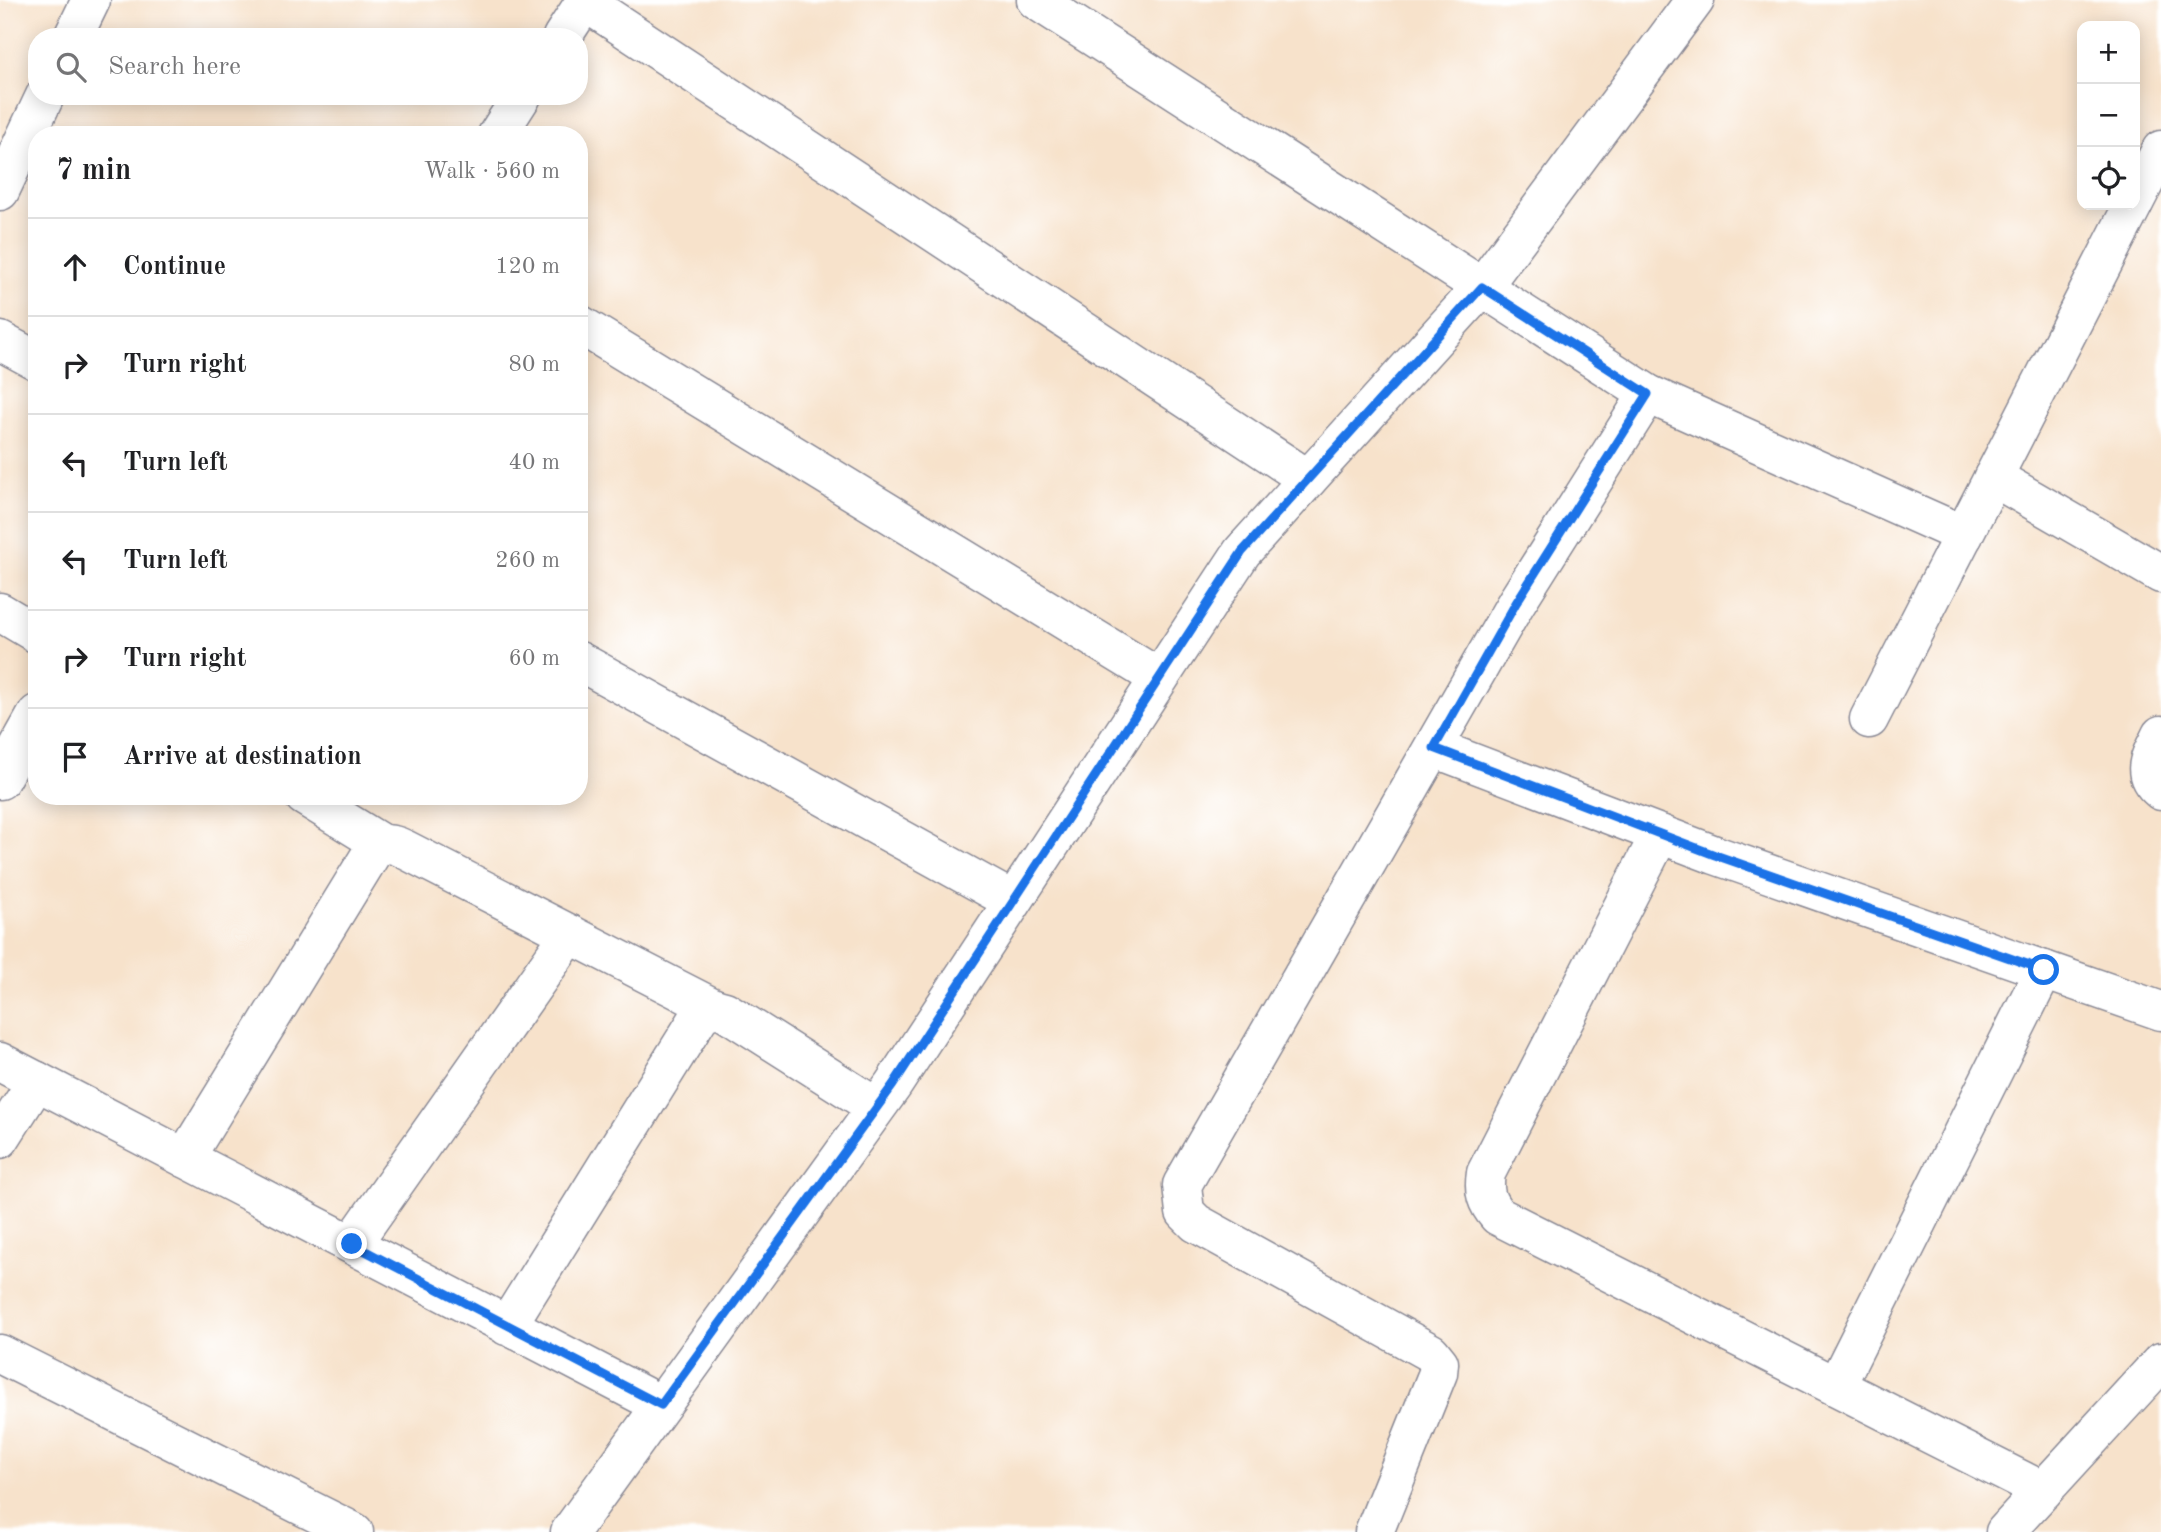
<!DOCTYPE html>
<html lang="en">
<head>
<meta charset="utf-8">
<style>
	body { margin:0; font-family:"Old Standard TT",serif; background:#f2f2f2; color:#202124 }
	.controls { position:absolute; right:21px; top:21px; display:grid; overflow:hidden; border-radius:14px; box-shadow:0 4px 18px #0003 }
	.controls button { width:63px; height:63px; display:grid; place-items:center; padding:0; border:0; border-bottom:2px solid #e0e0e0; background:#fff; color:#202124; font:35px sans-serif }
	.stop { position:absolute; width:21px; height:21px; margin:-16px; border:5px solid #1a73e8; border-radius:50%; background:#fff }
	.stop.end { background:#1a73e8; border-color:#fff; box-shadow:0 2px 7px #0008 }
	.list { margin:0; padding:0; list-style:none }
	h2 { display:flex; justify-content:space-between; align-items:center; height:91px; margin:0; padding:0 28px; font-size:30px }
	h2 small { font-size:23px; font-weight:400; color:#757577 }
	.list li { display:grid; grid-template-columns:46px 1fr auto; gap:21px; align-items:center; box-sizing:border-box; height:98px; padding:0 28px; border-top:2px solid #e0e0e0 }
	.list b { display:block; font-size:26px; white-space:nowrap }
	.list em { font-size:23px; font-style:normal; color:#757577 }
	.icon { flex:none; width:38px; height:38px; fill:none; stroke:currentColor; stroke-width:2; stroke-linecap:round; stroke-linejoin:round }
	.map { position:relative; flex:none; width:2161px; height:1532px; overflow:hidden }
	.search { position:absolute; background:#fff; box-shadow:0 4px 18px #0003; left:28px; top:28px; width:560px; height:77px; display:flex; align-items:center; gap:18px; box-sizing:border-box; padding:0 24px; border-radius:28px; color:#757577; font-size:26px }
	.panel { position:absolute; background:#fff; box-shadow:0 4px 18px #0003; left:28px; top:126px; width:560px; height:679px; border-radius:28px }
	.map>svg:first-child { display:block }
</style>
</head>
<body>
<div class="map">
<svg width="2161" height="1532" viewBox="0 0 2161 1532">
	<rect width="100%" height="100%" fill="#fff"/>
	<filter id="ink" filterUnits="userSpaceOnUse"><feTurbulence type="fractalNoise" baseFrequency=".0143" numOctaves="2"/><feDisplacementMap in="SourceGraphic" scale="14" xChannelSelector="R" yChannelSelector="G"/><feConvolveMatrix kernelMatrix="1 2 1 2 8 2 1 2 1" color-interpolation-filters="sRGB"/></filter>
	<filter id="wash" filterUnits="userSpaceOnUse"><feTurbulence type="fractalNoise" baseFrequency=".00686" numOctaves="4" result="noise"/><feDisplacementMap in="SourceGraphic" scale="28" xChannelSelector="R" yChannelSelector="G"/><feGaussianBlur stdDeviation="1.57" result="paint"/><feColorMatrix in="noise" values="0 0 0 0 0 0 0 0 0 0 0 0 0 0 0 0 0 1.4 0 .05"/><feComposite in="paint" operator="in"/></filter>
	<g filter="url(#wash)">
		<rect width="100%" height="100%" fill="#f7e2cb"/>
	</g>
	<g filter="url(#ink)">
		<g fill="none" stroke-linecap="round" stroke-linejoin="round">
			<defs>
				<g id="minor">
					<polyline points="1036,0 1648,394 1964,535"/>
					<polyline points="585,2 1308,479"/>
					<polyline points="73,37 91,0"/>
					<polyline points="562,37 586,0"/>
					<polyline points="497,135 522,96"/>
					<polyline points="0,191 45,96"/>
					<polyline points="2135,201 2161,150"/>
					<polyline points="579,324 1159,678"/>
					<polyline points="0,341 37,361"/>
					<polyline points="1993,477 2161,574"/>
					<polyline points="0,612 37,634"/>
					<polyline points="579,661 1013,901"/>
					<polyline points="1869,719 2133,205"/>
					<path d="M 2161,735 C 2151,756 2138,773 2161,791"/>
					<polyline points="1434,748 1715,855 2161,1011"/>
					<polyline points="0,780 37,714"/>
					<polyline points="304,796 382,844"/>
					<path d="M 1660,834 L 1486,1173 C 1483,1192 1486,1202 1498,1216 L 2043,1491"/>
					<polyline points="0,1062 661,1405"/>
					<polyline points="0,1139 37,1081"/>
					<path d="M 185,1158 L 373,851 C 385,842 391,843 404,849 L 714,1008"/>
					<polyline points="352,1244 570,934"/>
					<polyline points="507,1326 701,1014 714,1008 725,1011 876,1107"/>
					<polyline points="0,1354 354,1532"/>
					<polyline points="1836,1386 2044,970"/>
					<polyline points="570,1532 893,1085 1242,552 1482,287 1695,0"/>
					<polyline points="1374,1532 1438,1373 1439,1363 1431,1353 1196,1223 1185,1212 1182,1185 1516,603 1648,394"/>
					<polyline points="2005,1532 2161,1362"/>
				</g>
			</defs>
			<!-- minor casing -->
			<use href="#minor" stroke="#898894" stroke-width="41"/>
			<!-- minor -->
			<use href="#minor" stroke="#fff" stroke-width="38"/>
		</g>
	</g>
	<g fill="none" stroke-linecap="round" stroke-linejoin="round" filter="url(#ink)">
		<!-- route -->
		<polyline stroke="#1a73e8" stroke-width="9" points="352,1244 661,1405 893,1085 1242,552 1482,287 1648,394 1516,603 1434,748 1715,855 2044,970"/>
	</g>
</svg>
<div class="controls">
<button>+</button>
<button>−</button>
<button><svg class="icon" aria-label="locate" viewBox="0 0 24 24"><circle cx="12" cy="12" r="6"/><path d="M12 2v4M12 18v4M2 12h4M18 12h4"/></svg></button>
</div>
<div class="stop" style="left:2044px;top:970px"></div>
<div class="stop end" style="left:352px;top:1244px"></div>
<div class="search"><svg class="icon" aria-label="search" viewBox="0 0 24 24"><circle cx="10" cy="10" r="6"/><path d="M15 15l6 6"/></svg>Search here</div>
<section class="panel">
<h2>7 min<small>Walk · 560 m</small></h2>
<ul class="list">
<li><svg class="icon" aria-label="ahead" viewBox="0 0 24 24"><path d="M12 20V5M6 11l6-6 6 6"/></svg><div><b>Continue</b></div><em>120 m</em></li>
<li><svg class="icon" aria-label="right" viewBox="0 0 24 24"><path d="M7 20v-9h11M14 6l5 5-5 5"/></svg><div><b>Turn right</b></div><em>80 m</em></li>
<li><svg class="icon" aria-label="left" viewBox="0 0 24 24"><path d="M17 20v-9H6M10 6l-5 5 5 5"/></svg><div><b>Turn left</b></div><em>40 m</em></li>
<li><svg class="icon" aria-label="left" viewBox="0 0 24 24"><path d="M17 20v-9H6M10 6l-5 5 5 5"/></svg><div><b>Turn left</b></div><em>260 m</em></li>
<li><svg class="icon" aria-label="right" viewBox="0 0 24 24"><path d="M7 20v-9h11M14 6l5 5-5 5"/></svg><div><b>Turn right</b></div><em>60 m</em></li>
<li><svg class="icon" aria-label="arrive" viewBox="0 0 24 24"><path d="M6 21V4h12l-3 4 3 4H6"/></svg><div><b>Arrive at destination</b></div></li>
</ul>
</section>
</div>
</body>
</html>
